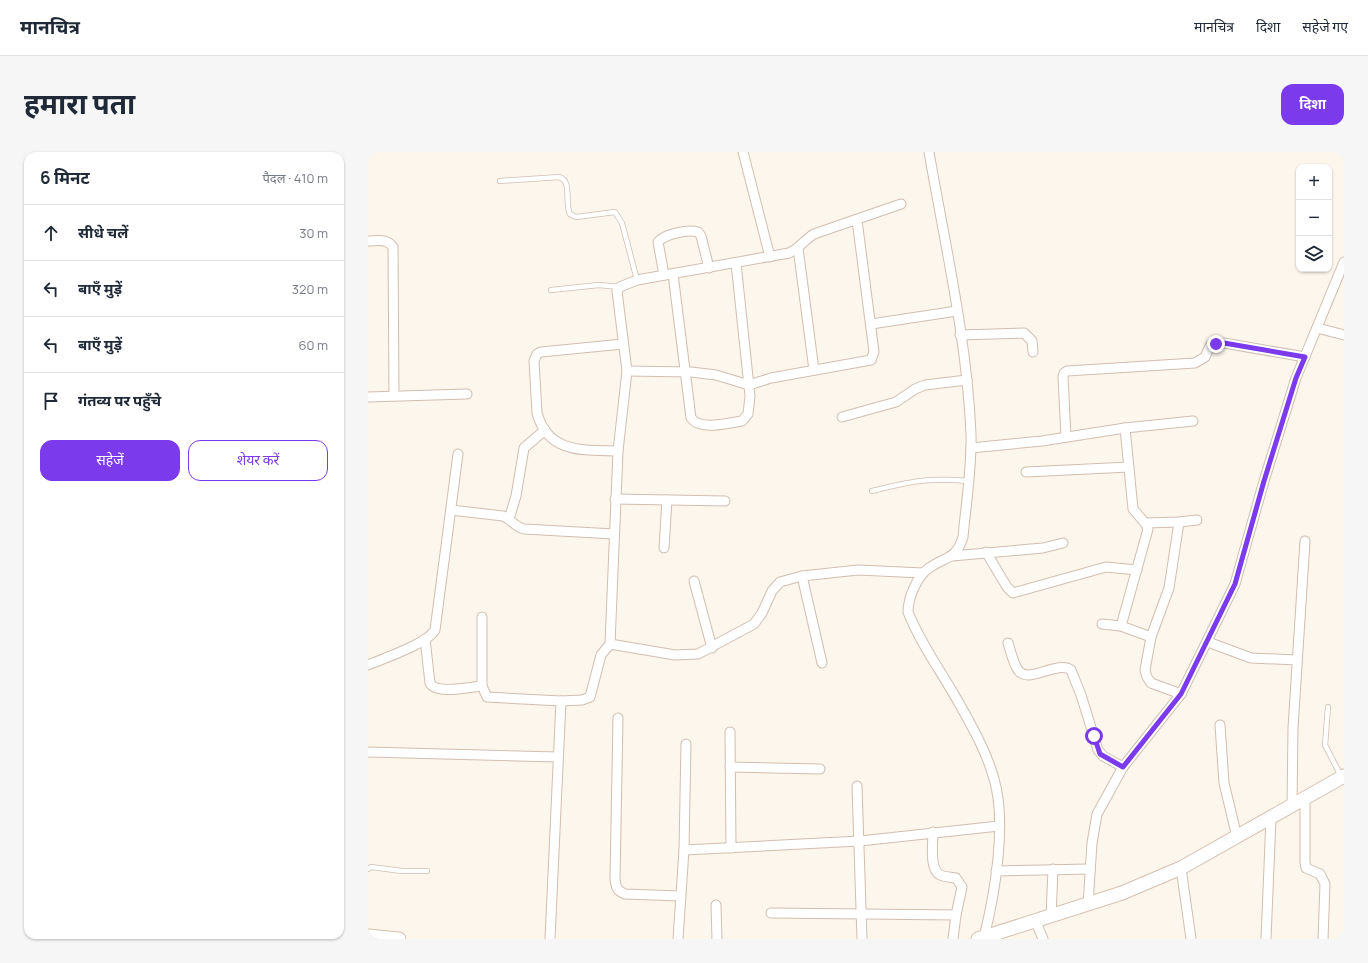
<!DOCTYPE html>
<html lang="hi">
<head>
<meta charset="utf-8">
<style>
	body { margin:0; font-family:Manrope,"Noto Sans Devanagari",sans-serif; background:#f6f6f7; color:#1f2937 }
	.controls { position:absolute; right:12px; top:12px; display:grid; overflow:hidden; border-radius:8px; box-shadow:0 1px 3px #0004 }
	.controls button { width:36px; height:36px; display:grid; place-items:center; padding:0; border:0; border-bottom:1px solid #e0e1e3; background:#fff; color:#1f2937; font:20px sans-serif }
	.stop { position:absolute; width:12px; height:12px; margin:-9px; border:3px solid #7c3aed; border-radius:50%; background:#fff }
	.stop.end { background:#7c3aed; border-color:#fff; box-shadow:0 1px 4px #0008 }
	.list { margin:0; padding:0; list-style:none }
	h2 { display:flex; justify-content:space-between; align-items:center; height:52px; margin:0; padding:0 16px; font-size:17px }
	h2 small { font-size:13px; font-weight:400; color:#747a83 }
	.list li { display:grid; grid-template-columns:26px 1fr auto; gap:12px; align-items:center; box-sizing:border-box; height:56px; padding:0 16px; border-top:1px solid #e0e1e3 }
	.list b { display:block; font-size:15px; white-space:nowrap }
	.list em { font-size:13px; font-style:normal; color:#747a83 }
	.actions { display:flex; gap:8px; padding:12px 16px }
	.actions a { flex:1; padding:9px 0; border:1px solid #7c3aed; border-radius:12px; text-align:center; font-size:14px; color:#7c3aed }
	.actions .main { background:#7c3aed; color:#fff }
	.icon { flex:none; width:22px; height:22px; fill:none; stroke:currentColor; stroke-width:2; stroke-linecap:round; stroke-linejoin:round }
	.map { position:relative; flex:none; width:976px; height:787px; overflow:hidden; border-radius:12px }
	header { display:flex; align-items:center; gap:24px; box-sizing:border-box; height:56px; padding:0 20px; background:#fff; border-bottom:1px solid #e0e1e3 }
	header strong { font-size:19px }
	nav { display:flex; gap:22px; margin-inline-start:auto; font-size:14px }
	.intro { display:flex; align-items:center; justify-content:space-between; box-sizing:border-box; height:96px; padding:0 24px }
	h1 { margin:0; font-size:28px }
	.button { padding:10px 18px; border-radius:12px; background:#7c3aed; color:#fff; font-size:14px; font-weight:700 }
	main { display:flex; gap:24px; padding:0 24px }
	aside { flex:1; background:#fff; border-radius:12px; box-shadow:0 1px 3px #0004 }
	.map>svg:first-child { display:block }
</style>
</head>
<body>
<header>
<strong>मानचित्र</strong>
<nav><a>मानचित्र</a><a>दिशा</a><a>सहेजे गए</a></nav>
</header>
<div class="intro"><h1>हमारा पता</h1><a class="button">दिशा</a></div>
<main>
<aside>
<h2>6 मिनट<small>पैदल · 410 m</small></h2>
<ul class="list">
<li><svg class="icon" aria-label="ahead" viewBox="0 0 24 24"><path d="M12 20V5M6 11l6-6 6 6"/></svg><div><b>सीधे चलें</b></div><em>30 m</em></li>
<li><svg class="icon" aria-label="left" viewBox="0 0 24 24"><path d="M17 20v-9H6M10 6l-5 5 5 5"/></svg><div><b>बाएँ मुड़ें</b></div><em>320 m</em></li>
<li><svg class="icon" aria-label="left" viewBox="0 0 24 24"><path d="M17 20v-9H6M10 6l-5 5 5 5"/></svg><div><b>बाएँ मुड़ें</b></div><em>60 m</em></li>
<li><svg class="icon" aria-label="arrive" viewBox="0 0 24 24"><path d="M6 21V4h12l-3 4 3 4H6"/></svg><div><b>गंतव्य पर पहुँचे</b></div></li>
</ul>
<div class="actions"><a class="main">सहेजें</a><a>शेयर करें</a></div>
</aside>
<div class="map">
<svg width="976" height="787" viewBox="0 0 976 787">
	<rect width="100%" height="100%" fill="#fdf6ec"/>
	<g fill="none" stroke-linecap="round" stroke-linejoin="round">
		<defs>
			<g id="lane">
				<path d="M 132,29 L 191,25 C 205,29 196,52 202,62 L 208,65 L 247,60 L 254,71 L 269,128"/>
				<polyline points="183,138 231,133 252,135"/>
				<path d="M 504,339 C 540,330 562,325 600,329"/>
				<polyline points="960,555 957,593 973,624"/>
				<polyline points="0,717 3,715 34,719 59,719"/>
			</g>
			<g id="street">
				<polyline points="375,0 402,105"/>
				<path d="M 561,0 C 577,93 599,187 603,282 C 604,316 598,351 595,385 C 588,408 578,404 561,416 C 549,424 540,446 540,460 C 553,493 575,522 592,553 C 605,576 619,601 626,627 C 639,670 627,742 616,785"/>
				<path d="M 533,52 L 446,82 C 436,88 431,97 421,101 L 269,128 L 252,135 L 249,139 L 259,219 L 250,299 L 242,492 L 307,503 L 330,502 L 386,472 L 394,461 L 404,439 L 412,430 L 434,424 L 490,418 L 555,421"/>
				<path d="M 0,89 C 10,89 19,86 25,95 L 26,244"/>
				<polyline points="430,96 446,218"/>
				<path d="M 305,122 L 323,266 C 333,279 359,271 374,269 L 380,262 L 382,244 L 368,111"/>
				<path d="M 296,123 L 290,90 C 297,82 320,77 330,80 L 333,84 L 341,116"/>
				<polyline points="503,172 589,159"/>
				<polyline points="949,176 976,183"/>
				<polyline points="592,183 656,181 664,189 665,200"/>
				<polyline points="259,219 323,220 348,223 381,233 403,226 503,208 506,200 489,68"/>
				<polyline points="0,245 99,242"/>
				<polyline points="474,265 528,250 547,237 557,233 599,228"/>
				<polyline points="698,285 695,225 696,221 699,219 827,211 837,205 842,194 856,191 937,205"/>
				<polyline points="603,296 674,289 757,276 825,269"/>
				<path d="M 250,299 C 216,298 180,302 169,261 L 166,209 L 169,202 L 173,200 L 255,192"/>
				<polyline points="658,320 761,315"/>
				<polyline points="247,347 357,349"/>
				<path d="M 83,358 L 135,364 C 143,367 147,375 156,377 L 246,382"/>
				<polyline points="141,367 148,344 156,296 177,278"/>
				<polyline points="811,370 801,436 783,485 777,518 779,525 783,531 813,542"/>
				<polyline points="777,371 811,370 829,368"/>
				<polyline points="296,396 299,348"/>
				<polyline points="618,400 639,435 645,441 738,415 769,418"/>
				<polyline points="584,404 675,396 695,391"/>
				<polyline points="434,424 454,511"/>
				<polyline points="326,429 344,496"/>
				<polyline points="114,465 114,534 119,545 193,549 182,787"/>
				<polyline points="734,472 753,474 783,485"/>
				<polyline points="753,474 780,377 777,371 765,357 757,276"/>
				<path d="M 57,487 L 62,531 C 68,543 101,535 114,534"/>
				<polyline points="840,490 883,506 929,508"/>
				<path d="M 640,491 C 643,500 645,511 650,518 C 660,533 689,508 703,518 L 713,543 L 730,598 L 735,604 L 755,615"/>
				<path d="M 0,513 C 16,506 59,492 67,478 L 90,302"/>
				<polyline points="193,549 214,548 222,545 233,503 242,492"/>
				<path d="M 250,566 L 247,727 C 248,735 249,739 257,742 L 312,744"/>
				<polyline points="852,573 856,631 869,685"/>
				<polyline points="362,580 363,696"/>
				<polyline points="0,600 190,605"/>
				<polyline points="362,615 452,617"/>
				<polyline points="489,634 494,787"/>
				<polyline points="937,646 937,710 938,716 952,722 957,732 955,787"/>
				<polyline points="924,654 925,576 937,389"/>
				<path d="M 565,680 C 565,691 561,717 572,723 C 577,725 583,725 588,726 L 594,735 L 588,763 L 585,787"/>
				<polyline points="316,698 492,689 631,674"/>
				<polyline points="813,716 823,787"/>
				<polyline points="628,719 722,717"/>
				<polyline points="348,753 349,787"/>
				<polyline points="720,753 724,691 729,662 755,615 813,542 867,432 896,329 928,226 976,110"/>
				<polyline points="403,761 588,763"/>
				<polyline points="683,765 685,717"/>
				<polyline points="668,770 675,787"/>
				<polyline points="310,787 316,698 318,592"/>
				<polyline points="898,787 903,666"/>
			</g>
			<g id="secondary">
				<polyline points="0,784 31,787"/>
				<polyline points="610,787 754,741 813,716 976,624"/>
			</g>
		</defs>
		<!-- lane casing -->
		<use href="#lane" stroke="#d1beb0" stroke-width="6"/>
		<!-- street casing -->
		<use href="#street" stroke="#d1beb0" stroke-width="11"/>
		<!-- secondary casing -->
		<use href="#secondary" stroke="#d6c0b0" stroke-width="15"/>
		<!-- lane -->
		<use href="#lane" stroke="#fff" stroke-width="4.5"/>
		<!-- street -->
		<use href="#street" stroke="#fff" stroke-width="9"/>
		<!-- secondary -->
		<use href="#secondary" stroke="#fff" stroke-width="13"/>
	</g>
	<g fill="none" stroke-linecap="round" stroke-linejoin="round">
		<!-- route -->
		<polyline stroke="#7c3aed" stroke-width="5" points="726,584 732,602 755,615 813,542 867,432 896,329 928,226 937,205 856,191 848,192"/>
	</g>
</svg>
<div class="controls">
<button>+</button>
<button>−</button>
<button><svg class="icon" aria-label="layers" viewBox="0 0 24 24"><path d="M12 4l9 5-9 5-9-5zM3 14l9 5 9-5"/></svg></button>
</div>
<div class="stop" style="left:726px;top:584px"></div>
<div class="stop end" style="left:848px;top:192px"></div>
</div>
</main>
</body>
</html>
